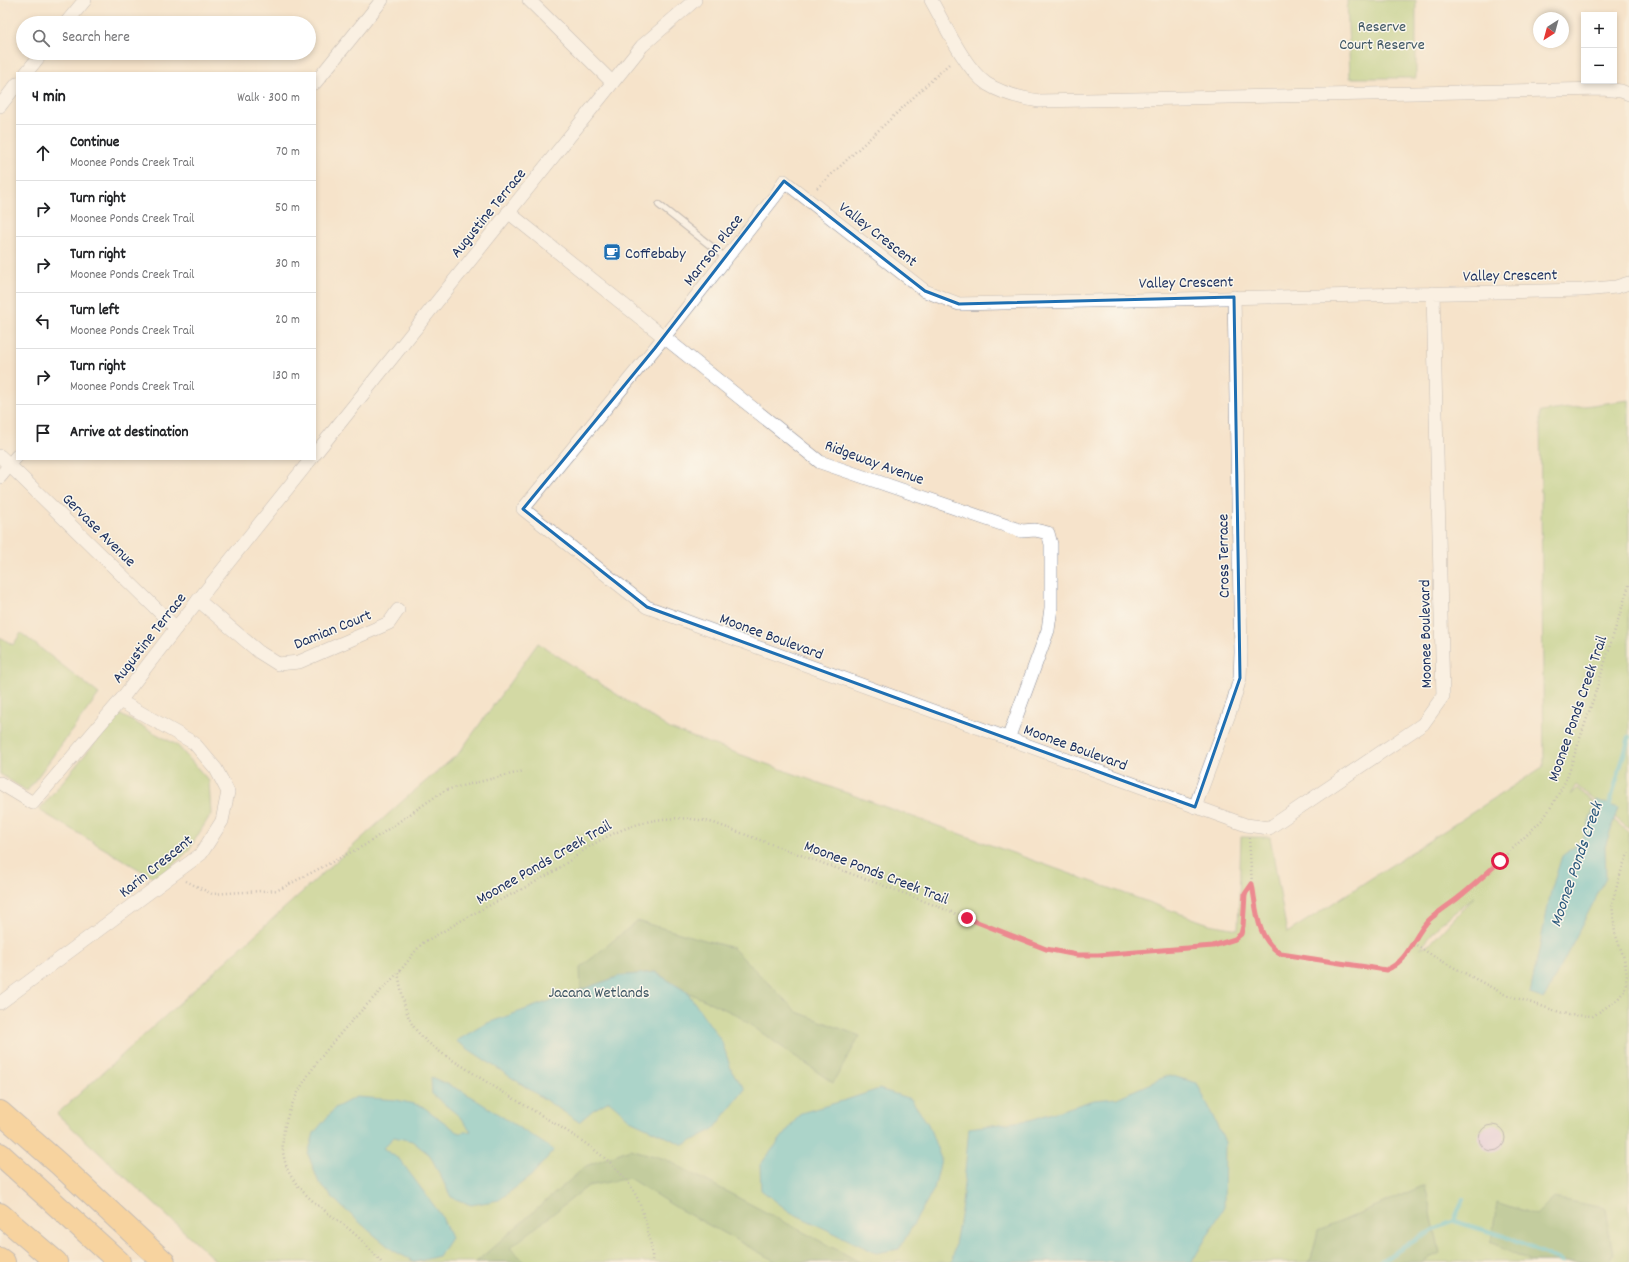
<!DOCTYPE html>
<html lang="en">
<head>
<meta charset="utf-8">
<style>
	body { margin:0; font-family:Dekko,sans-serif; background:#f2f2f2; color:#202124 }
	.controls { position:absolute; right:12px; top:12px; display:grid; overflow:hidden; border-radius:0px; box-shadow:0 2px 6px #0003 }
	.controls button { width:36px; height:36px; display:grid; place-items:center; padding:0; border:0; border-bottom:1px solid #e0e0e0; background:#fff; color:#202124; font:20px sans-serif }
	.compass { position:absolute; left:1533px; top:12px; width:36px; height:36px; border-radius:50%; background:#fff; box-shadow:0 2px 6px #0003; rotate:216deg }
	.stop { position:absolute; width:12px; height:12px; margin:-9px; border:3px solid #e11d48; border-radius:50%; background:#fff }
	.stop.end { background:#e11d48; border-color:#fff; box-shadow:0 1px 4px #0008 }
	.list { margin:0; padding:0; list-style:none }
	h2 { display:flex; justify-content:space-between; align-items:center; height:52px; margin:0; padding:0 16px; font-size:17px }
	h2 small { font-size:13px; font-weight:400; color:#757577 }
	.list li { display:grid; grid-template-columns:26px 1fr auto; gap:12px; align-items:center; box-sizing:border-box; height:56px; padding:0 16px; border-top:1px solid #e0e0e0 }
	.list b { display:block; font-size:15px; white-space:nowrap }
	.list p { margin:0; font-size:13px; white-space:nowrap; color:#757577 }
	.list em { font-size:13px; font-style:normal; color:#757577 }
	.icon { flex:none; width:22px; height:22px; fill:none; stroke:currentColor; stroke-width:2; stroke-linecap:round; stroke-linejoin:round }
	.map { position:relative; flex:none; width:1629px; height:1262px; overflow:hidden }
	.search { position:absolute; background:#fff; box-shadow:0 2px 6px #0003; left:16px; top:16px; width:300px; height:44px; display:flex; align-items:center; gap:10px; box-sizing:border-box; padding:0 14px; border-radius:22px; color:#757577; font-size:15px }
	.panel { position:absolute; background:#fff; box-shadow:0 2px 6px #0003; left:16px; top:72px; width:300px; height:388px; border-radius:0px }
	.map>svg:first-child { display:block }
</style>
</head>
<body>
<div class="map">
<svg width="1629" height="1262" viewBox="0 0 1629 1262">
	<rect width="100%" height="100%" fill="#fbf7ec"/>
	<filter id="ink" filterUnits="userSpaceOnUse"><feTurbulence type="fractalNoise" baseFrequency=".025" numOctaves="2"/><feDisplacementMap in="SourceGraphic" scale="8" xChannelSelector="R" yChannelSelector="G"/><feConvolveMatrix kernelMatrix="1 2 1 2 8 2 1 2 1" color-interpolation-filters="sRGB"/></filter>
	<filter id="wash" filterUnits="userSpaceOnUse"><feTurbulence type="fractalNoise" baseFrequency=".012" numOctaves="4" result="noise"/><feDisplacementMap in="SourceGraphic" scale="16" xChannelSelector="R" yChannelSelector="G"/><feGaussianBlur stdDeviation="0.9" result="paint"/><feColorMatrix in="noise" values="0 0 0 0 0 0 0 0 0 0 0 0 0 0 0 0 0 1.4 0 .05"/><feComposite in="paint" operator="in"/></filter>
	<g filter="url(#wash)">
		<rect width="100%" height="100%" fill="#f6e3cb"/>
		<!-- green -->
		<g fill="#a8cd77" stroke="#627e6a" fill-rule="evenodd">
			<polygon points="1347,0 1416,0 1416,78 1350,78"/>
			<path d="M 1629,400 L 1629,829 L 1576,785 L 1570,795 L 1577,788 L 1629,833 L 1629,1262 L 217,1262 L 57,1114 L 406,798 L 459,753 L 538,643 L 670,729 L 1209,924 L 1238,929 L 1241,837 L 1270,837 L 1287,933 L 1544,766 L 1540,412 ZM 1474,897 L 1430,944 L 1420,948 L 1440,924 ZM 1343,964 L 1365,967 L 1366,967 L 1355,971 Z"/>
			<polygon points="21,633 99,694 27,791 0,774 0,637 13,645"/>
			<polygon points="119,714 177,745 209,781 211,814 188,851 157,880 39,810"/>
		</g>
		<!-- forest -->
		<g fill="#86b068" stroke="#507063">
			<polygon points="637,921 733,948 797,1012 860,1036 833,1083 735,1014 687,992 655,972 620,976 581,990 580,968"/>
			<polygon points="630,1149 665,1159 860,1262 777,1262 677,1208 629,1178 588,1186 510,1248 525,1262 476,1262 586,1166"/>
			<polygon points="1425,1185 1440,1253 1421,1262 1307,1262 1311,1259 1318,1231"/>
			<polygon points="1553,1198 1605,1208 1613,1255 1608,1262 1532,1262 1491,1242 1497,1202 1536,1215"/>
		</g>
		<!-- water -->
		<g fill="#52c0c7" stroke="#367892">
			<polygon points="1597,800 1618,808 1605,847 1606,878 1544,999 1530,994 1551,891 1562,856 1582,841"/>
			<polygon points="655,972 687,992 722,1042 732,1072 745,1089 714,1129 684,1145 632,1121 609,1101 593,1110 579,1122 456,1041 485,1024 620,976"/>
			<polygon points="1169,1075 1197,1083 1225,1142 1224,1207 1192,1262 952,1262 962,1205 969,1128 1030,1120 1094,1100 1117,1098"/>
			<polygon points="431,1077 462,1091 554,1150 531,1176 499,1200 471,1205 451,1197 430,1155 412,1141 394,1137 383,1148 400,1160 441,1215 451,1238 439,1256 415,1262 394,1251 373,1234 341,1206 319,1183 308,1154 314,1133 335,1108 356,1097 397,1100 422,1106 459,1133 471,1131 459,1116 432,1094"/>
			<polygon points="879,1089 911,1099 928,1124 941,1159 934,1189 899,1249 876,1253 790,1212 761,1190 760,1165 801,1113 846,1100"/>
		</g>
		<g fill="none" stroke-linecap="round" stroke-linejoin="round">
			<!-- stream -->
			<g stroke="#52c0c7" stroke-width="4.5">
				<polyline points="1608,810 1629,737"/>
				<polyline points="1454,1221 1504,1236 1559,1260 1561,1262"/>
				<polyline points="1379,1262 1434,1229 1454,1221 1463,1199"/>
			</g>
		</g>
		<g id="blocks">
			<!-- building -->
			<circle fill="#cda6e9" cx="1492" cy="1138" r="13"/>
		</g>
	</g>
	<g filter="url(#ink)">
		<use href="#blocks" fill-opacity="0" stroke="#888994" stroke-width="1"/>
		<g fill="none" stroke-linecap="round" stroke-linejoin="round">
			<defs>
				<polyline id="lane" points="659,205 726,258"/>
				<g id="street">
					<polyline points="529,0 612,82"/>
					<path d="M 931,0 C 944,23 965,69 987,84 C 1003,94 1020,98 1039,101 L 1603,89 L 1621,91 L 1629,94"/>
					<polyline points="66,23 85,0"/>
					<polyline points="26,73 42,53"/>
					<polyline points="315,83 382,0"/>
					<polyline points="0,106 17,84"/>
					<polyline points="508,212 820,462 1022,531 1035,530 1048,533 1051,544 1051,608 1048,630 1008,739"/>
					<polyline points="1433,293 1443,696 1423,724 1269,828 1246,825 647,607 523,509 664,337 765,209 778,192 784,181 925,291 959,304 1583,290 1616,287 1629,283"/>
					<polyline points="315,454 642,46 695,0"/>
					<polyline points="0,456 176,628"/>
					<polyline points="0,477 17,456"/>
					<polyline points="198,600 259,652 278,664 299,662 389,623 398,610"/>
					<polyline points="0,783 33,803 120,701 176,628 311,459"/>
					<polyline points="1195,807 1232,706 1240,678 1241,652 1234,297"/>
					<polyline points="0,1003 201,854 222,821 228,792 216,769 194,743 120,701"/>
				</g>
				<g id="highway">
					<polyline points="0,1112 59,1164 164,1262"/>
					<polyline points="0,1154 119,1262"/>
					<polyline points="0,1214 56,1262"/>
					<polyline points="0,1259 4,1262"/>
				</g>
			</defs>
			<!-- lane casing -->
			<use href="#lane" stroke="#888994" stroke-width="8"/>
			<!-- street casing -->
			<use href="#street" stroke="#888994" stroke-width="14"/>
			<!-- highway casing -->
			<use href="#highway" stroke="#888994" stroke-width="24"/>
			<!-- path -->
			<g stroke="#888994" stroke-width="2.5" stroke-dasharray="1 3" stroke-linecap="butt">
				<polyline points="817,188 950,63"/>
				<polyline points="1249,838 1252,884"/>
				<polyline points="186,881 212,894 278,890 365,845 445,790 524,771"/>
				<polyline points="1413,943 1438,959 1504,994 1569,1015 1593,1016 1617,1000 1625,990 1627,975 1624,958 1615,933 1612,903 1623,865 1629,852"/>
				<path d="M 398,973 C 402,991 404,1015 416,1030 C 429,1046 447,1057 464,1067 C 496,1089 530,1108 562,1128 C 587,1144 612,1160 629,1184 C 638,1196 642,1210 646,1223 C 649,1235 653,1250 652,1262"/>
				<path d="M 381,1262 C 371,1250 361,1239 349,1229 C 329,1213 305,1199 291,1176 C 253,1110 355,1018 397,974 C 407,964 413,952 424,942 C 448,929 471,914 496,902 C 512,894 529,886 544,877 C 559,869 573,858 587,848 C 628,823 666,811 714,823 L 906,894 L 1046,949 L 1077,955 L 1098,955 L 1213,946 L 1235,939 L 1241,934 L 1243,926 L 1245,894 L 1252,884 C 1257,911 1256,938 1281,954 L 1386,970 L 1396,966 L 1403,959 L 1423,927 L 1430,920 L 1470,889 L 1500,861 L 1543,819 L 1553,804 L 1566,780 L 1592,703 L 1629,585"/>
			</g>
			<!-- lane -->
			<use href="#lane" stroke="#fff" stroke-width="6"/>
			<!-- street -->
			<use href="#street" stroke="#fff" stroke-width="13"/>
			<!-- highway -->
			<use href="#highway" stroke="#f8bf6c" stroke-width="22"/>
		</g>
	</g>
	<g fill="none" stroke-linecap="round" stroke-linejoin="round" filter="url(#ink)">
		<!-- route -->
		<path stroke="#e11d48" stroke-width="5" d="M 967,918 L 1046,949 L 1077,955 L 1098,955 L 1213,946 L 1235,939 L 1241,934 L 1243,926 L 1245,894 L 1252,884 C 1257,911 1256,938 1281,954 L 1386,970 C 1410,960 1412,937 1429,920 C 1438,912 1449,905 1458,898 C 1473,886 1486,874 1500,861"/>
	</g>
	<!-- marked area -->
	<path d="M0 0H1629V1262H0ZM 784,181 L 925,291 L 959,304 L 1234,297 L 1240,678 L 1195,807 L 647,607 L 523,509 L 655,348 Z" fill="#f6e3cb" fill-opacity=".55" fill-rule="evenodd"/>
	<path fill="none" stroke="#1f6fb2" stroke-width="3" stroke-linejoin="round" d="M 784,181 L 925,291 L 959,304 L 1234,297 L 1240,678 L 1195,807 L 647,607 L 523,509 L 655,348 Z"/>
	<!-- icons -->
	<defs>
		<symbol id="cafe-square" viewBox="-11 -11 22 22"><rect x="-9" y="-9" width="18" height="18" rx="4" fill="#1f6fb2" stroke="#fbf7ec"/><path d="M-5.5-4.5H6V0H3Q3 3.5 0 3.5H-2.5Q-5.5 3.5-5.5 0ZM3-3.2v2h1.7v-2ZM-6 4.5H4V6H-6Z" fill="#fff"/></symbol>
	</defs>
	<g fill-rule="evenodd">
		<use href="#cafe-square" x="602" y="242" width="20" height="20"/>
	</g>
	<g text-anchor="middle" stroke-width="3" stroke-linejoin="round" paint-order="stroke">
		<!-- park labels -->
		<g font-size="16" fill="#3e5664" stroke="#fbf7ec">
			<text x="1382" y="31">Reserve<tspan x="1382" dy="18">Court Reserve</tspan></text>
			<text x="599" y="997">Jacana Wetlands</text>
		</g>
		<!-- street labels -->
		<g font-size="16" fill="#1b2f5e" stroke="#fbf7ec">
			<text transform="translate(487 212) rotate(-51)" y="6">Augustine Terrace</text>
			<text transform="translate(879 233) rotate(38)" y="6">Valley Crescent</text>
			<text transform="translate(712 249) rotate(-52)" y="6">Marrson Place</text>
			<text transform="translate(1510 274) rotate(-1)" y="6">Valley Crescent</text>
			<text transform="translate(1186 281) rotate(-1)" y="6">Valley Crescent</text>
			<text transform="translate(875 461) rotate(20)" y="6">Ridgeway Avenue</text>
			<text transform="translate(100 529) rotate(45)" y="6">Gervase Avenue</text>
			<text transform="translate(1222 556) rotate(-91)" y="6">Cross Terrace</text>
			<text transform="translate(332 628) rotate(-22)" y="6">Damian Court</text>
			<text transform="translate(1424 634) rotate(-91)" y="6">Moonee Boulevard</text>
			<text transform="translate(772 635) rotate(20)" y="6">Moonee Boulevard</text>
			<text transform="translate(148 637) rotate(-52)" y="6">Augustine Terrace</text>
			<text transform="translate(1576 708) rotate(-71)" y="6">Moonee Ponds Creek Trail</text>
			<text transform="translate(1076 746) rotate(20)" y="6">Moonee Boulevard</text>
			<text transform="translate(543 861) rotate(-30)" y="6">Moonee Ponds Creek Trail</text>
			<text transform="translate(155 865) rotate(-39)" y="6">Karin Crescent</text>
			<text transform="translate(877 871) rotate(21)" y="6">Moonee Ponds Creek Trail</text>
		</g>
		<!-- poi labels -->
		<g font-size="16" fill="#1b2f5e" stroke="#fbf7ec" text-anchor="start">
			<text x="625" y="258">Coffebaby</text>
		</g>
		<!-- water labels -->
		<g font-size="17" font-style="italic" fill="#2c5a7e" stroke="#fbf7ec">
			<text transform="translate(1575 864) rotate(-71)" y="6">Moonee Ponds Creek</text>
		</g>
	</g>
</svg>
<div class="controls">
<button>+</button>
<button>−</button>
</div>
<svg class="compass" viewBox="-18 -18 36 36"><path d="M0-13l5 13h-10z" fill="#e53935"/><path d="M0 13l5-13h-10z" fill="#757577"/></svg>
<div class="stop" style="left:1500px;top:861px"></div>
<div class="stop end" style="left:967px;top:918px"></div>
<div class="search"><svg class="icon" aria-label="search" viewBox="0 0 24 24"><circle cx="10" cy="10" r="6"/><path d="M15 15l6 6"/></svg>Search here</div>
<section class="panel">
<h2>4 min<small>Walk · 300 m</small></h2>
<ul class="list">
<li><svg class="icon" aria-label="ahead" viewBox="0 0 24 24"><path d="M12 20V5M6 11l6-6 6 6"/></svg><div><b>Continue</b><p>Moonee Ponds Creek Trail</p></div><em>70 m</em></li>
<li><svg class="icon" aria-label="right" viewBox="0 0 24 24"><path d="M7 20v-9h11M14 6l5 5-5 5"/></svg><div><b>Turn right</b><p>Moonee Ponds Creek Trail</p></div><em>50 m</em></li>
<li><svg class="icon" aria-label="right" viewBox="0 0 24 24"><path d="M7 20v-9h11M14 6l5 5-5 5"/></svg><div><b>Turn right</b><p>Moonee Ponds Creek Trail</p></div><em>30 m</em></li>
<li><svg class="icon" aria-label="left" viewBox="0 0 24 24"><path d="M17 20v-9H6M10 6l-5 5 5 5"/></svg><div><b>Turn left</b><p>Moonee Ponds Creek Trail</p></div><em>20 m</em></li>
<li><svg class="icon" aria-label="right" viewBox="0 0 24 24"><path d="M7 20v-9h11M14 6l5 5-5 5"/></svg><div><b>Turn right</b><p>Moonee Ponds Creek Trail</p></div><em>130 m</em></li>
<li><svg class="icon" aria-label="arrive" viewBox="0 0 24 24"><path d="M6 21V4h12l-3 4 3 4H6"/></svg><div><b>Arrive at destination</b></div></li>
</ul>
</section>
</div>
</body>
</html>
